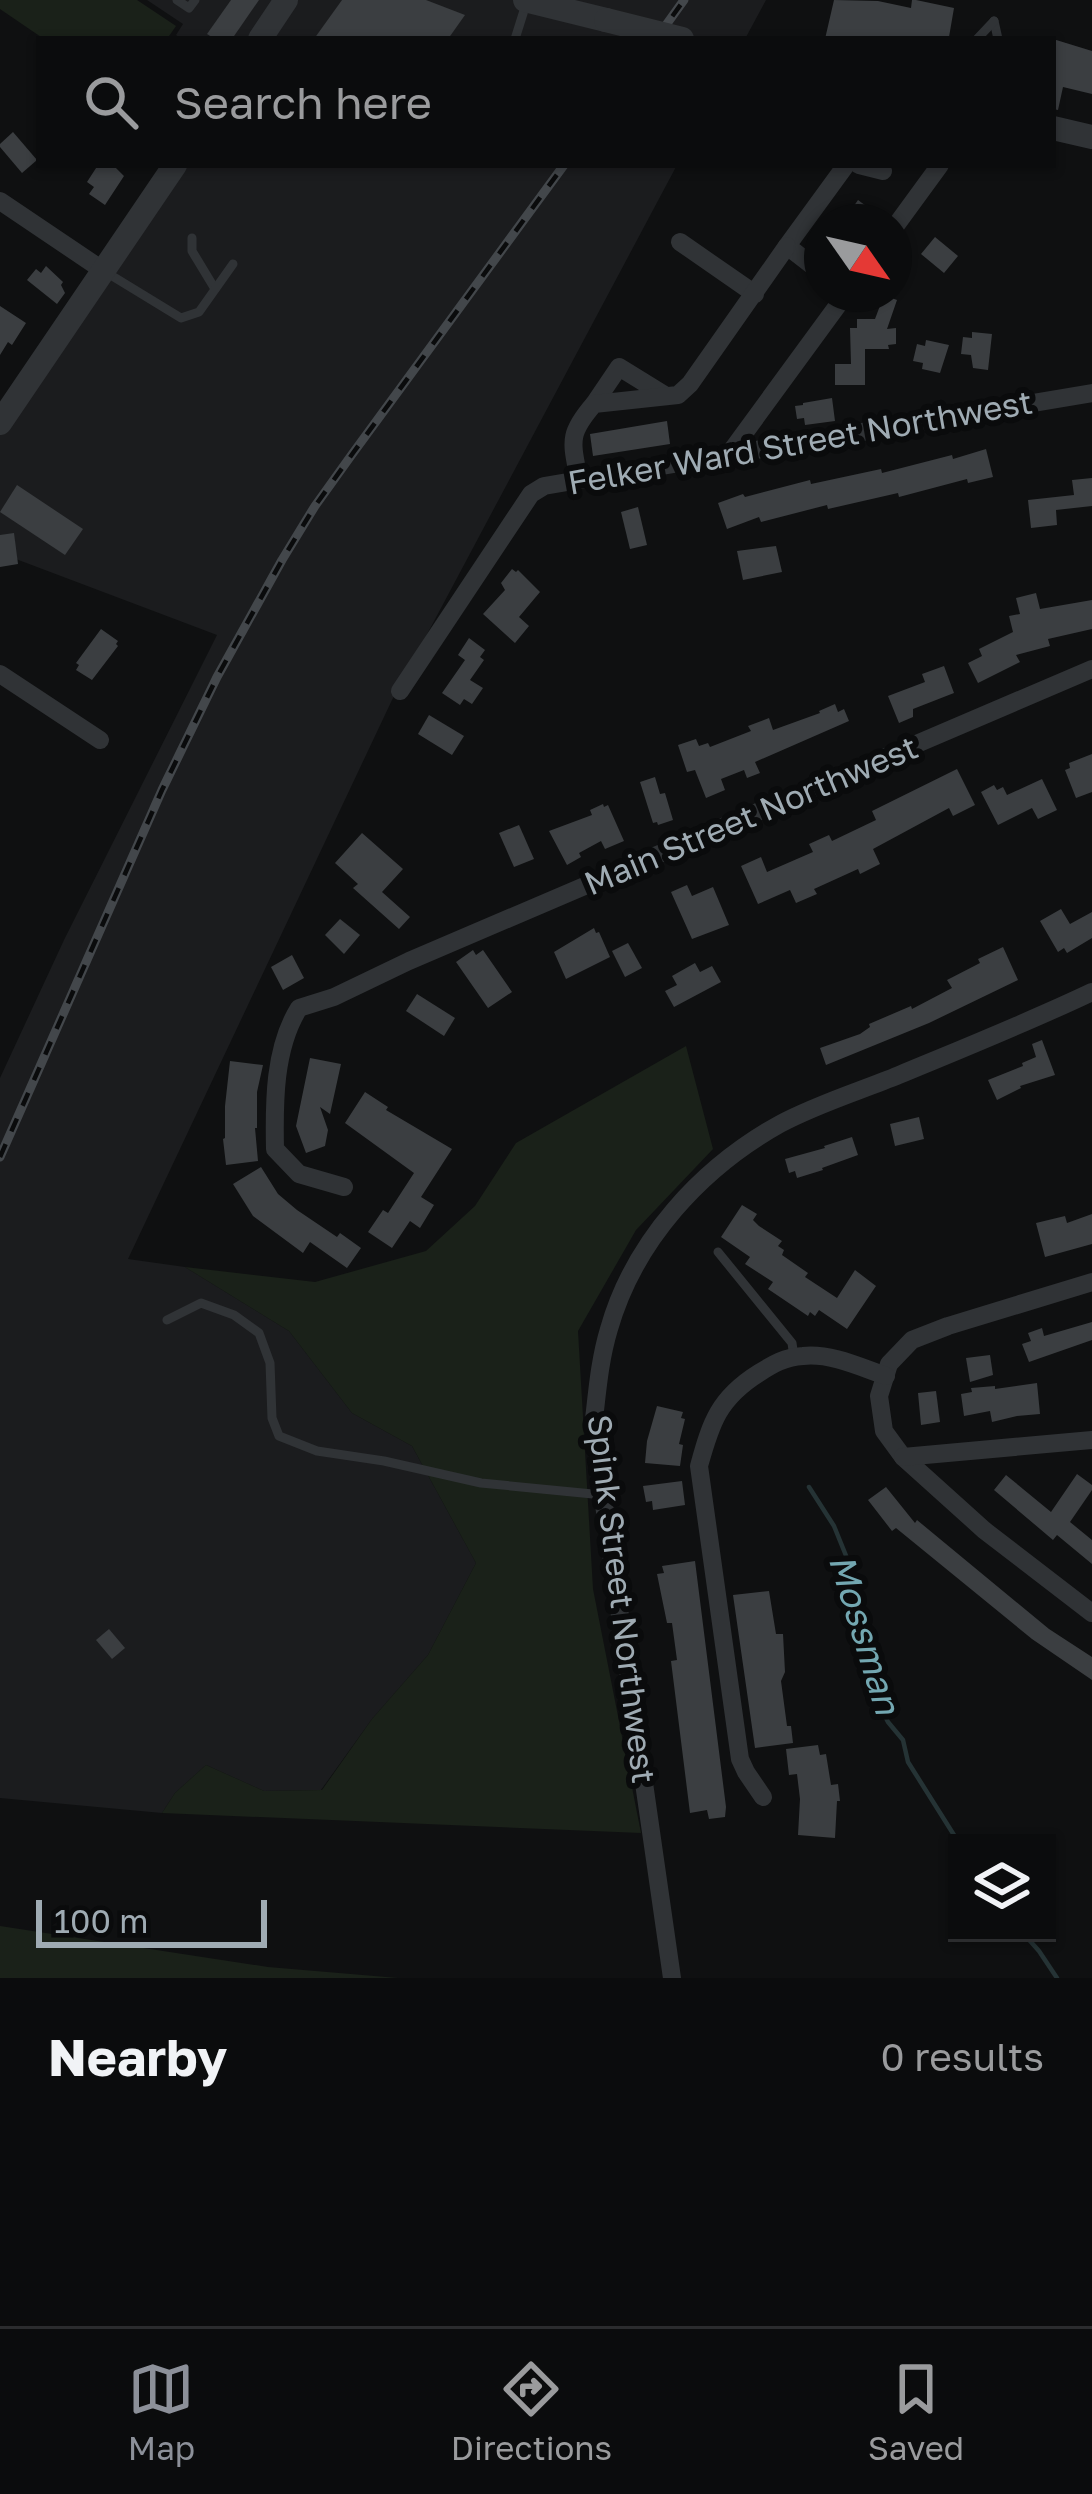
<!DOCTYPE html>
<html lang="en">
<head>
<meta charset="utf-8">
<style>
	body { margin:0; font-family:"Golos Text",sans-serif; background:#191a1b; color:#f1f3f6 }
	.controls { position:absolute; right:36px; bottom:36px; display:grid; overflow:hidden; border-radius:0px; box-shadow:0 3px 9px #0004 }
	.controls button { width:108px; height:108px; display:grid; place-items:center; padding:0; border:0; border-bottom:3px solid #2b2c2e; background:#0b0c0d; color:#f1f3f6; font:60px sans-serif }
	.compass { position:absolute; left:804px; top:204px; width:108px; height:108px; border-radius:50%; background:#0b0c0d; box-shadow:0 3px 9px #0004; rotate:124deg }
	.scale { position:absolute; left:36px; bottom:30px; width:231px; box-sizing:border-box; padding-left:12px; border:6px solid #9fabb3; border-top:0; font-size:33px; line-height:42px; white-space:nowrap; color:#9fabb3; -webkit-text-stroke:9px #0a0b0c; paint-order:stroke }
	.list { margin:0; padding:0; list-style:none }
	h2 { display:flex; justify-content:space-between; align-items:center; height:156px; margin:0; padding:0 48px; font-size:51px }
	h2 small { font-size:39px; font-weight:400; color:#9a9b9d }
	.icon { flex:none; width:66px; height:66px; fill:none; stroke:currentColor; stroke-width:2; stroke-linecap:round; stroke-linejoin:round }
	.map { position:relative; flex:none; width:1092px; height:1978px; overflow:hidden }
	.search { position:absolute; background:#0b0c0d; box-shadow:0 3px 9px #0004; left:36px; right:36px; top:36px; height:132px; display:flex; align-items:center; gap:30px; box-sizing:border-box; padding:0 42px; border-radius:0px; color:#9a9b9d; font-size:45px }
	.sheet { height:348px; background:#0b0c0d }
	nav { display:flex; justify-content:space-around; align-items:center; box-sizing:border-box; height:168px; border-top:3px solid #2b2c2e; background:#0b0c0d; font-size:33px; color:#9a9b9d }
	nav a { display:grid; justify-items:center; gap:6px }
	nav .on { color:#8c9099 }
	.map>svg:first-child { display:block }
</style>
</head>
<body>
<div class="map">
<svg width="1092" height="1978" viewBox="0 0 1092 1978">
	<rect width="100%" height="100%" fill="#0f1011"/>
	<!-- built -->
	<g fill="#1b1c1e">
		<polygon points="147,0 766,0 745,39 181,39 176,35 183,24"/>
		<polygon points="187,165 677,165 392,700 128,1259 185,1267 289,1331 352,1413 412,1446 476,1563 428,1655 372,1719 321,1790 264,1791 206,1765 175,1793 162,1813 0,1798 0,1078 64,940 217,635 0,553 0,434"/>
	</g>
	<!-- green -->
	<g fill="#1a2119">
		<polygon points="0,0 137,0 176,26 167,39 44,39 0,9"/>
		<polygon points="686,1046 713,1149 636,1230 578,1331 593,1589 641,1833 162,1813 175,1793 206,1765 264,1791 322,1790 372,1719 428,1655 476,1563 412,1446 352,1413 289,1331 185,1267 315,1282 426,1251 475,1206 516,1143"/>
		<polygon points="0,1926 268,1967 398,1978 0,1978"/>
	</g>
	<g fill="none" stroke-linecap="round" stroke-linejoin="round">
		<!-- stream -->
		<g stroke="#253335" stroke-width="4.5">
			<polyline points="809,1487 834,1526 851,1568 852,1615 878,1702 888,1722 903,1740 908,1762 959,1843"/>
			<polyline points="1023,1933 1039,1951 1057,1978"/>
		</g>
	</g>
	<!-- building -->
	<g fill="#3b3e41">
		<polygon points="231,0 259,0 232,39 215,39 207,34"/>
		<polygon points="342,0 426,0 465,15 448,39 314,39"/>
		<polygon points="834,0 878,1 911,8 912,0 916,0 954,8 949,37 825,39"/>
		<polygon points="1053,39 1092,51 1092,94 1063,87 1058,110 1053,109"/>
		<polygon points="13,132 37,160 22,173 0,147 0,144"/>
		<polygon points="98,165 113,165 124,176 105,205 89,194 94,187 87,182"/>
		<polygon points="858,200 877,214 871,222 843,222"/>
		<polygon points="935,237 958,256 944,273 921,254"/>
		<polygon points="46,266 63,282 61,285 65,293 57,304 27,280 36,269 41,273"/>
		<polygon points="884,295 897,300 887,329 896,328 896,344 888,345 889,349 865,349 865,385 835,385 835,364 851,364 850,328 857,328 857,319 875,319"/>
		<polygon points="0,306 26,323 12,345 8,342 0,355"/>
		<polygon points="972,332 992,334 988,370 973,368 971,355 961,354 963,337 972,338"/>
		<polygon points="926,340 949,345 940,373 922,369 923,363 913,361 917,344 925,346"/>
		<polygon points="832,398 835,421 805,425 804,418 797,419 795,406 803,405 803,403"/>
		<polygon points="667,421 670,444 593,456 590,434"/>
		<polygon points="986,449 993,477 968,483 967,479 899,497 898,493 828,509 827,505 761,522 759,517 727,529 718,503 743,494 745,497 810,480 811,484 881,469 882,473 952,455 953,459"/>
		<polygon points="1092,478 1092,506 1056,510 1057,525 1031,528 1028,500 1074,495 1072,480"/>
		<polygon points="17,485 83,529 65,555 0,512"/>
		<polygon points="638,507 647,545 630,549 621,512"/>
		<polygon points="14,533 18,564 0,567 0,535"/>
		<polygon points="776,546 782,572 743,580 737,551"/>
		<polygon points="512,569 516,572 518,570 540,592 519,617 529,626 515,643 483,614 505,590 501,583"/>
		<polygon points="1036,593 1040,609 1092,600 1092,629 1048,639 1050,646 1016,655 1020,662 978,683 968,663 982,656 979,649 1013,632 1009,616 1020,614 1016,598"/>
		<polygon points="101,629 118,641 116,644 118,646 92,680 76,670 79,665 76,663"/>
		<polygon points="469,638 485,650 480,657 484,660 470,680 483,688 472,704 464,699 460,705 442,693 465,660 458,655"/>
		<polygon points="944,666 954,693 913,709 913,717 899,723 888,696 925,682 922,674"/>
		<polygon points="835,704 838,712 844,709 849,721 755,762 760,773 747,778 744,770 721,779 725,790 706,798 695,770 687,772 678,745 696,739 699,746 708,743 710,747 751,731 748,726 769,718 773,730 820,713 819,711"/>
		<polygon points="429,715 464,736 452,755 418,734"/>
		<polygon points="1092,754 1092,792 1076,798 1065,770 1070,768 1069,763"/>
		<polygon points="957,769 975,805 953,816 949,808 873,849 880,864 860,874 858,869 814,889 817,894 796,903 790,890 758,904 741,866 761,857 767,872 813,852 809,844 829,835 832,841 876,820 872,811"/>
		<polygon points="655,777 660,794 665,793 673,820 658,825 657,822 653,823 640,782"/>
		<polygon points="1042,779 1057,810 1038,819 1032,808 998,825 981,792 994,785 997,790 1003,787 1007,795"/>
		<polygon points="603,804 604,807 608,805 624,841 605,849 601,841 579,853 581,857 567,865 549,831 592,815 590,810"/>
		<polygon points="519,825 534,859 514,867 499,833"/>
		<polygon points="362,833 403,869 382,892 410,917 399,929 353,888 358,884 335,863"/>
		<polygon points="687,885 692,896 713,887 729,925 692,939 671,892"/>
		<polygon points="1061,909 1070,924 1092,912 1092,938 1067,953 1064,948 1058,952 1040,921"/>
		<polygon points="340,919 360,935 344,954 325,935"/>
		<polygon points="594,928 596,933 599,932 610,957 566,979 554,952"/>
		<polygon points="628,943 642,968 625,977 612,951"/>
		<polygon points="1003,947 1018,980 929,1023 826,1065 820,1048 860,1034 870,1027 869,1024 911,1006 912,1009 952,988 947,980 980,963 978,959"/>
		<polygon points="473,950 476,955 483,950 512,992 488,1008 456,962"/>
		<polygon points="292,955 304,978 283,990 271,967"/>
		<polygon points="695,963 700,972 712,966 721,982 674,1007 665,991 677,985 672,976"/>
		<polygon points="417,994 455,1018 444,1036 406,1011"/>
		<polygon points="1042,1040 1055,1075 1020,1086 1021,1088 997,1100 988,1080 1023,1066 1022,1063 1036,1057 1032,1044"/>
		<polygon points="310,1058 341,1064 330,1114 320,1107 328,1130 325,1146 306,1153 296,1126"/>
		<polygon points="230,1061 263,1065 257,1092 257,1128 255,1128 258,1161 226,1165 223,1139 225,1138 225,1106"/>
		<polygon points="365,1092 388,1107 386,1110 452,1149 421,1197 434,1205 420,1228 410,1221 392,1248 368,1232 383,1210 388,1213 414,1173 345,1123"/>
		<polygon points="919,1117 924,1139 895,1146 890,1124"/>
		<polygon points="852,1137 858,1155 822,1168 823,1170 797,1178 795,1171 789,1173 785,1159 825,1148 824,1146"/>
		<polygon points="261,1167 278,1194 297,1210 337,1237 340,1233 361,1248 347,1268 310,1242 303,1253 253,1216 233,1184"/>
		<polygon points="742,1205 757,1214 753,1220 759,1226 782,1241 778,1246 784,1250 782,1255 808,1273 805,1277 837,1298 855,1270 876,1286 847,1329 819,1310 815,1316 810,1312 808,1316 768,1289 773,1282 745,1264 750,1257 721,1237"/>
		<polygon points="1092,1214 1092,1244 1045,1257 1036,1223 1065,1216 1067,1223"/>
		<polygon points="1092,1322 1092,1340 1029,1362 1022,1344 1031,1341 1028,1333 1042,1328 1044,1336"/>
		<polygon points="990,1355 993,1375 970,1382 966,1358"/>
		<polygon points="1037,1383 1040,1414 1017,1416 992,1422 990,1411 964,1416 961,1394 972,1392 971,1388 995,1386 995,1389"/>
		<polygon points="936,1391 940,1422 921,1425 918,1393"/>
		<polygon points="657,1406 683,1412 681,1418 685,1419 679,1444 683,1445 680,1466 645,1463 647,1441"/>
		<polygon points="1077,1474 1092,1485 1092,1490 1070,1522 1092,1540 1092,1564 1057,1535 1053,1540 994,1490 1006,1475 1051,1512"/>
		<polygon points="682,1481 685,1505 653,1510 652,1501 646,1502 643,1486"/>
		<polygon points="886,1487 915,1523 917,1520 1049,1629 1092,1657 1092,1680 1032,1639 896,1528 892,1531 868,1500"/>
		<polygon points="695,1561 726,1807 725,1817 709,1819 707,1810 690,1813 671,1661 677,1660 672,1623 667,1623 657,1574 664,1573 662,1566"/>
		<polygon points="769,1591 776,1634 783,1634 785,1672 781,1681 787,1726 791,1726 793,1743 755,1748 733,1595"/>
		<polygon points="109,1629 125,1648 112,1659 96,1640"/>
		<polygon points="818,1745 820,1755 826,1754 831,1785 838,1784 840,1801 837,1801 835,1838 798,1835 800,1799 797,1774 789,1775 786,1749"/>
	</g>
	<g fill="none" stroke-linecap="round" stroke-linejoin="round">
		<!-- service -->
		<g stroke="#303336" stroke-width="9">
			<polyline points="177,0 189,8 195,0"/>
			<polyline points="994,21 998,39"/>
			<polyline points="515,39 527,1"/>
			<polyline points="977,39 994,21"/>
			<polyline points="192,238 192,251 215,289"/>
			<polyline points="104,271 181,318 199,312 233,264"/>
			<polyline points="718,1252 792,1343 794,1357"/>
			<polyline points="167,1320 201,1303 234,1315 259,1333 270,1363 272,1418 279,1436 317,1451 384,1461 481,1483 603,1495"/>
		</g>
		<!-- minor -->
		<g stroke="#303336" stroke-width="18">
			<polyline points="859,165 883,171"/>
			<polyline points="0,201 104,271"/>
			<polyline points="894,228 940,165"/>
			<polyline points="680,242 755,294"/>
			<polyline points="822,273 787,246 846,165"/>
			<polyline points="594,404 619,367 666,396"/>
			<polyline points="729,454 846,294"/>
			<path d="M 579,480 C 572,442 567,435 594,404 L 678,395 L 690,384 L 787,246"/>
			<polyline points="0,674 100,740"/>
			<polyline points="400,691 531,494 544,486 1092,393"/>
			<path d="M 344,1187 L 299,1174 L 275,1149 C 274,1102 274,1048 299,1008 L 334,997 L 409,961 L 1092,669"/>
			<polyline points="1092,1282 948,1326 912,1340 889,1364 879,1396 884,1431 903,1457 984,1530 1092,1613"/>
			<polyline points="903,1457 1092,1440"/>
			<path d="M 763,1797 L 746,1772 L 740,1759 L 699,1466 C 711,1422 719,1398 759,1373 C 773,1364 785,1357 803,1356 C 831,1353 860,1367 886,1376"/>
			<path d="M 672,1978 L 593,1428 C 597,1395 599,1362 609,1329 C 634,1241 701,1168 780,1124 C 817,1104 860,1091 899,1075 C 964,1048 1029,1022 1092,992"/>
		</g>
		<!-- tertiary -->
		<g stroke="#303336" stroke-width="24">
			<polyline points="525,0 606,20"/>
			<polyline points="260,39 286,0"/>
			<polyline points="1053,128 1092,137"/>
			<polyline points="0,423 175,165"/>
		</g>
		<defs>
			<g id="rail">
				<polyline points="656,39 684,0"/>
				<polyline points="0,1157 162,790 217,677 282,560 315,506 353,453 564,165"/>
			</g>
		</defs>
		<!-- rail casing -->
		<use href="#rail" stroke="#43474b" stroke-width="9"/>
		<!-- rail -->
		<use href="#rail" stroke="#0a0b0c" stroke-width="4.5" stroke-dasharray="14" stroke-linecap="butt"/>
		<!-- tertiary-bridge -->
		<polyline stroke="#303336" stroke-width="24" points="606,20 682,39"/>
	</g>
	<g text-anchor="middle" stroke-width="12" stroke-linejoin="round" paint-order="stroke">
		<!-- street labels -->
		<g font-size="33" fill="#9fabb3" stroke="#0a0b0c">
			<text transform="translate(800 442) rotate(-10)" y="12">Felker Ward Street Northwest</text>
			<text transform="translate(751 815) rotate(-23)" y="12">Main Street Northwest</text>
			<text transform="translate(622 1599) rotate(83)" y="12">Spink Street Northwest</text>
		</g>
		<!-- water labels -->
		<g font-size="36" font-style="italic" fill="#73a7b1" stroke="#0a0b0c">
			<text transform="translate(865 1634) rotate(73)" y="13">Mossman</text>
		</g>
	</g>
</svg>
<div class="controls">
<button><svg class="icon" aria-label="layers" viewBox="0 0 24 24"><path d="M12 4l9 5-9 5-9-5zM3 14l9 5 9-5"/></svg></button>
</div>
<svg class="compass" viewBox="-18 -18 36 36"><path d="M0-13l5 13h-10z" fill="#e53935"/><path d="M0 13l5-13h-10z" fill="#9a9b9d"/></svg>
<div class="scale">100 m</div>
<div class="search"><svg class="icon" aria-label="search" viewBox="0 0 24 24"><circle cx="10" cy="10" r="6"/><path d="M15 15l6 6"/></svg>Search here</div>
</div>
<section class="sheet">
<h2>Nearby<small>0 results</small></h2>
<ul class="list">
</ul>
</section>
<nav>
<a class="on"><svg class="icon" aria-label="map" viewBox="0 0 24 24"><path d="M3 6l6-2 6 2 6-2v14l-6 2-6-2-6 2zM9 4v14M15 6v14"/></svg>Map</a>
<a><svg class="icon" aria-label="directions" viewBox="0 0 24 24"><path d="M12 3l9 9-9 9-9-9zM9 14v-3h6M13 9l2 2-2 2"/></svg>Directions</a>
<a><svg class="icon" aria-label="saved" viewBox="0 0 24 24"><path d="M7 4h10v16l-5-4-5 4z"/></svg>Saved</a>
</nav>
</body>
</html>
